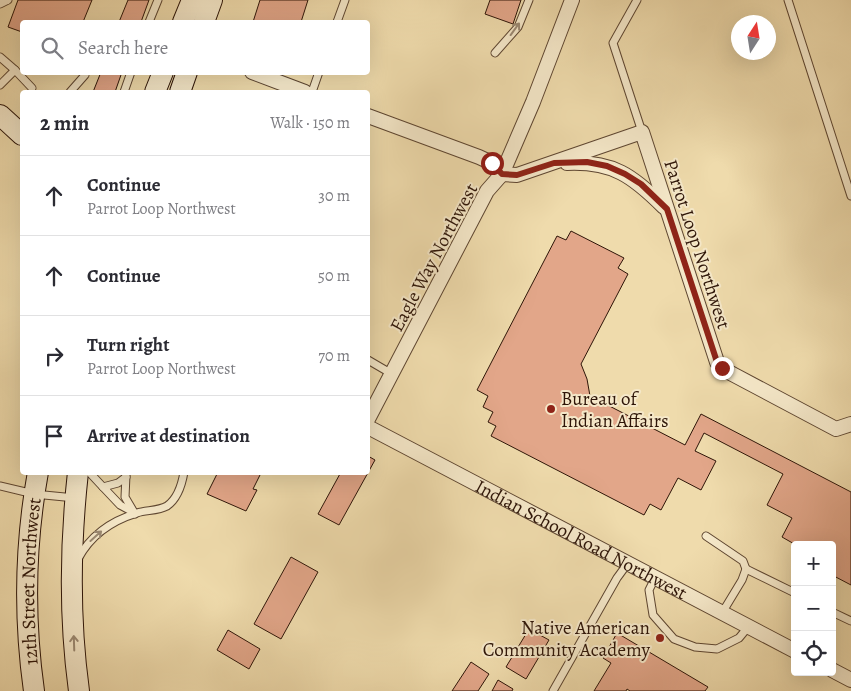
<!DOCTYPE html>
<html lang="en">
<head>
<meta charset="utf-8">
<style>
	body { margin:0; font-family:Alegreya,serif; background:#f2f2f3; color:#2b2b33 }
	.controls { position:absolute; right:15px; bottom:15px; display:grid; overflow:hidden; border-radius:5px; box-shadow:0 5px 20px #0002 }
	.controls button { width:45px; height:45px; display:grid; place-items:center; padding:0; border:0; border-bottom:1px solid #e1e1e2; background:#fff; color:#2b2b33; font:25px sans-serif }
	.compass { position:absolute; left:731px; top:15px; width:45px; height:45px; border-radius:50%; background:#fff; box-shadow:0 5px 20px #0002; rotate:12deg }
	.stop { position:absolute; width:15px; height:15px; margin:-11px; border:4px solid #8f2418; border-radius:50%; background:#fff }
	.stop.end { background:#8f2418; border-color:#fff; box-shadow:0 1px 5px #0008 }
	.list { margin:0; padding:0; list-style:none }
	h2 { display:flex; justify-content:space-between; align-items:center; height:65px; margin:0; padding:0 20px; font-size:21px }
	h2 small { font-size:16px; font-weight:400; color:#7c7c81 }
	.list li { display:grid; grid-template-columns:32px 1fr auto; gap:15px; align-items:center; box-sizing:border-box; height:80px; padding:0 20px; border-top:1px solid #e1e1e2 }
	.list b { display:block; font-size:19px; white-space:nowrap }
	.list p { margin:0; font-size:16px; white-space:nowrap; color:#7c7c81 }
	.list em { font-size:16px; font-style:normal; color:#7c7c81 }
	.icon { flex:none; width:28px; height:28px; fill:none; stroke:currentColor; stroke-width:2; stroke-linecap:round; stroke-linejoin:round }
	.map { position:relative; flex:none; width:851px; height:691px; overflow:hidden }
	.search { position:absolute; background:#fff; box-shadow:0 5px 20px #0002; left:20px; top:20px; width:350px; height:55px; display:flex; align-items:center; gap:12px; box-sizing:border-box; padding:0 18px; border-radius:5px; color:#7c7c81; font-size:19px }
	.panel { position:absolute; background:#fff; box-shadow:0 5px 20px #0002; left:20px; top:90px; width:350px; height:385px; border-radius:5px }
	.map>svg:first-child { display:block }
</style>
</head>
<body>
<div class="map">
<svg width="851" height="691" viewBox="0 0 851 691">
	<rect width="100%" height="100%" fill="#efdbac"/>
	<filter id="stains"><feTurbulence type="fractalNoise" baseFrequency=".004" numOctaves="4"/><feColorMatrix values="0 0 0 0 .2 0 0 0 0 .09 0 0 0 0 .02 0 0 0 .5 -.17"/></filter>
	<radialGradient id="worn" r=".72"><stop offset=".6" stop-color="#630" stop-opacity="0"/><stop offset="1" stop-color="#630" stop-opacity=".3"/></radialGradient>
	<!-- building -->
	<g fill="#e2a689" stroke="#2e1508">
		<polygon points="18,0 92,0 83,22 22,22 22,32 8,27"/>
		<polygon points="128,0 149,0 141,22 119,22"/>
		<polygon points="260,0 308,0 301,22 253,22"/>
		<polygon points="490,0 521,0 513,24 485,14"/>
		<polygon points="101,72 122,72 115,92 93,92"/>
		<polygon points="571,231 624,258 618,268 628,274 581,364 587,379 590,396 685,445 701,414 851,492 851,585 832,575 832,545 796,545 782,537 792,518 767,505 783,474 704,433 695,451 716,461 701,490 678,478 661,510 650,504 644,515 491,436 496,426 488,422 493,412 483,407 488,396 477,390 557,236 566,240"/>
		<polygon points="368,456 375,460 339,525 318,514 341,472 368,472"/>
		<polygon points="218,472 261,473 253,489 257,490 246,511 207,494"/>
		<polygon points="291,557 318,572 281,639 254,624"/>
		<polygon points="529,629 549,640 526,679 506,667"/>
		<polygon points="228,630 260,649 249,669 217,650"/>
		<polygon points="617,633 708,687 705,691 630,691 627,689 626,691 594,691 611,663 603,658"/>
		<polygon points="471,662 489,674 478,691 452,691"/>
		<polygon points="498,680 513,689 512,691 492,691"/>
	</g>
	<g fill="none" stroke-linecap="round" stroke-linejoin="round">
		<defs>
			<g id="service">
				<polyline points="637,0 613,43 642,132"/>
				<polyline points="788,0 851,196"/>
				<polyline points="0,4 8,0"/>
				<polyline points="149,22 158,0"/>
				<polyline points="337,22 345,0"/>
				<polyline points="495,53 518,27 529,0"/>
				<polyline points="0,57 15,70"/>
				<polyline points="0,85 15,70 32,88"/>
				<polyline points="70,92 85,75"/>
				<polyline points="124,92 131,72"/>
				<polyline points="312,92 319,72"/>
				<polyline points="368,360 392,374"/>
				<polyline points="89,472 103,487 118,483 126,477"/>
				<polyline points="126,475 125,497 135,514"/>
				<polyline points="0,486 34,494 75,498"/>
				<polyline points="103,487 120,505 133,512"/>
				<polyline points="706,536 743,561 746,569 742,580 722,613"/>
				<path d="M 78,559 C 90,536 111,521 137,513 C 146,510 158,511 167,506 C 177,499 182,484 184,472"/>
				<polyline points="746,569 795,593"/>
				<polyline points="655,578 649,590 653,615 674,639 695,647 717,649 739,638 749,626"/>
				<polyline points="832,612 851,621"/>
				<polyline points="553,691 617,578 628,563"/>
			</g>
			<g id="minor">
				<polyline points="252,72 305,92"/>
				<polyline points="368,116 479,157 492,163 502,174 517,175 642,132 717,362 721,368 836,429 851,424"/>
				<path d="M 567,163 C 613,161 633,176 664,207"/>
				<polyline points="368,419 487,191 502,174 533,102 572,0"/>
				<path id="s1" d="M 368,427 L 795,651"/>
				<polyline points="832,670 851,680"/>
			</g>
			<g id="secondary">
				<polyline points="183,22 192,0"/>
				<polyline points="204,22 212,0"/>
				<polyline points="155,92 163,72"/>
				<polyline points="180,92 187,72"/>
				<polyline points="0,115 22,135"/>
				<path d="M 78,472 C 70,545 69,618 79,691"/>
				<path id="s2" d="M 34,691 C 24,620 25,544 38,472"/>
			</g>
		</defs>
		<!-- service casing -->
		<use href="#service" stroke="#5e4631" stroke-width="9"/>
		<!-- minor casing -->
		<use href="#minor" stroke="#5e4631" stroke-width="16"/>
		<!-- secondary casing -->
		<use href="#secondary" stroke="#2e1508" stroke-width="22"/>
		<!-- service -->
		<use href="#service" stroke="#f5e8c9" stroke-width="7"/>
		<!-- minor -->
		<use href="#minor" stroke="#f5e8c9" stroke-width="14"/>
		<!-- secondary -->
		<use href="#secondary" stroke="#f5e8c9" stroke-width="20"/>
	</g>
	<!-- one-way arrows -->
	<defs><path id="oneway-shaft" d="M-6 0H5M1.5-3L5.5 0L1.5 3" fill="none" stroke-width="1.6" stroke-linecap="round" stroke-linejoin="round" transform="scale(1.25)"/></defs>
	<g stroke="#9b8972">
		<use href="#oneway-shaft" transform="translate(515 29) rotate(-54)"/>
		<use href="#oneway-shaft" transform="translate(96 536) rotate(-42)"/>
		<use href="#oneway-shaft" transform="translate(74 643) rotate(-92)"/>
	</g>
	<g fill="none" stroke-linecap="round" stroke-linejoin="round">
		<!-- route -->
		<polyline stroke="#8f2418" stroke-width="6" points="492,163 502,174 517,175 554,163 587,162 607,166 625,174 641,184 667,209 717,362 722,368"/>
	</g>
	<!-- markers -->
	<g fill="#8f2418" stroke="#f5e8c9" stroke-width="2">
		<circle cx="551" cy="409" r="5"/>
		<circle cx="660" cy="638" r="5"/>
	</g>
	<g text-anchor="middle" stroke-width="4" stroke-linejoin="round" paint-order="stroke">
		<!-- street labels -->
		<g font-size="19" fill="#2e1508" stroke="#f5e8c9">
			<text transform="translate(698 244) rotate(72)" y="7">Parrot Loop Northwest</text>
			<text transform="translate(433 257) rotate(-62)" y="7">Eagle Way Northwest</text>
			<text dy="7" stroke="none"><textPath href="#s1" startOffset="241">Indian School Road Northwest</textPath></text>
			<text dy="7" stroke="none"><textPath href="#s2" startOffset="110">12th Street Northwest</textPath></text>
		</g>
		<!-- poi labels -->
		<g font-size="19" fill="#2e1508" stroke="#f5e8c9" text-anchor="start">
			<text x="561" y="405">Bureau of<tspan x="561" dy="22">Indian Affairs</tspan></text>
			<text x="650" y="634" text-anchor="end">Native American<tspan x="650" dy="22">Community Academy</tspan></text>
		</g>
	</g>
	<rect width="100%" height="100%" filter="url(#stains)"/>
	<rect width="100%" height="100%" fill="url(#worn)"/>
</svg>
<div class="controls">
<button>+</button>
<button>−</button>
<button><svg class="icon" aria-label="locate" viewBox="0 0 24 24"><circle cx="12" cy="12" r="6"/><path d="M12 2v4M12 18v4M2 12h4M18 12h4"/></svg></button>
</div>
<svg class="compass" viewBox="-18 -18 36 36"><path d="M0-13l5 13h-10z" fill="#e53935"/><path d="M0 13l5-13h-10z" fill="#7c7c81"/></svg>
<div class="stop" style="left:492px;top:163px"></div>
<div class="stop end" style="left:722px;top:368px"></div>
<div class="search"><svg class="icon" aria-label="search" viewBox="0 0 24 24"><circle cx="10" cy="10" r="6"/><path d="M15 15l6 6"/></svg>Search here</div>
<section class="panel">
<h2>2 min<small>Walk · 150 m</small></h2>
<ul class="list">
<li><svg class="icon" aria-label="ahead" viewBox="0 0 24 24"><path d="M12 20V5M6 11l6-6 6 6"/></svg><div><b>Continue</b><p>Parrot Loop Northwest</p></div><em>30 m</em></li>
<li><svg class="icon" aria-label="ahead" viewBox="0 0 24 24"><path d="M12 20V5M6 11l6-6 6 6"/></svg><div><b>Continue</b></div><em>50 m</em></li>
<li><svg class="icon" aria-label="right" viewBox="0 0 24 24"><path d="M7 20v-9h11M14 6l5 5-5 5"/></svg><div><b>Turn right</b><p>Parrot Loop Northwest</p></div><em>70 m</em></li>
<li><svg class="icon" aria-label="arrive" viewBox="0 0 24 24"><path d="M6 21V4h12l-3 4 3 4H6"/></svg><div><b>Arrive at destination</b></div></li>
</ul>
</section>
</div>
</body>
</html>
